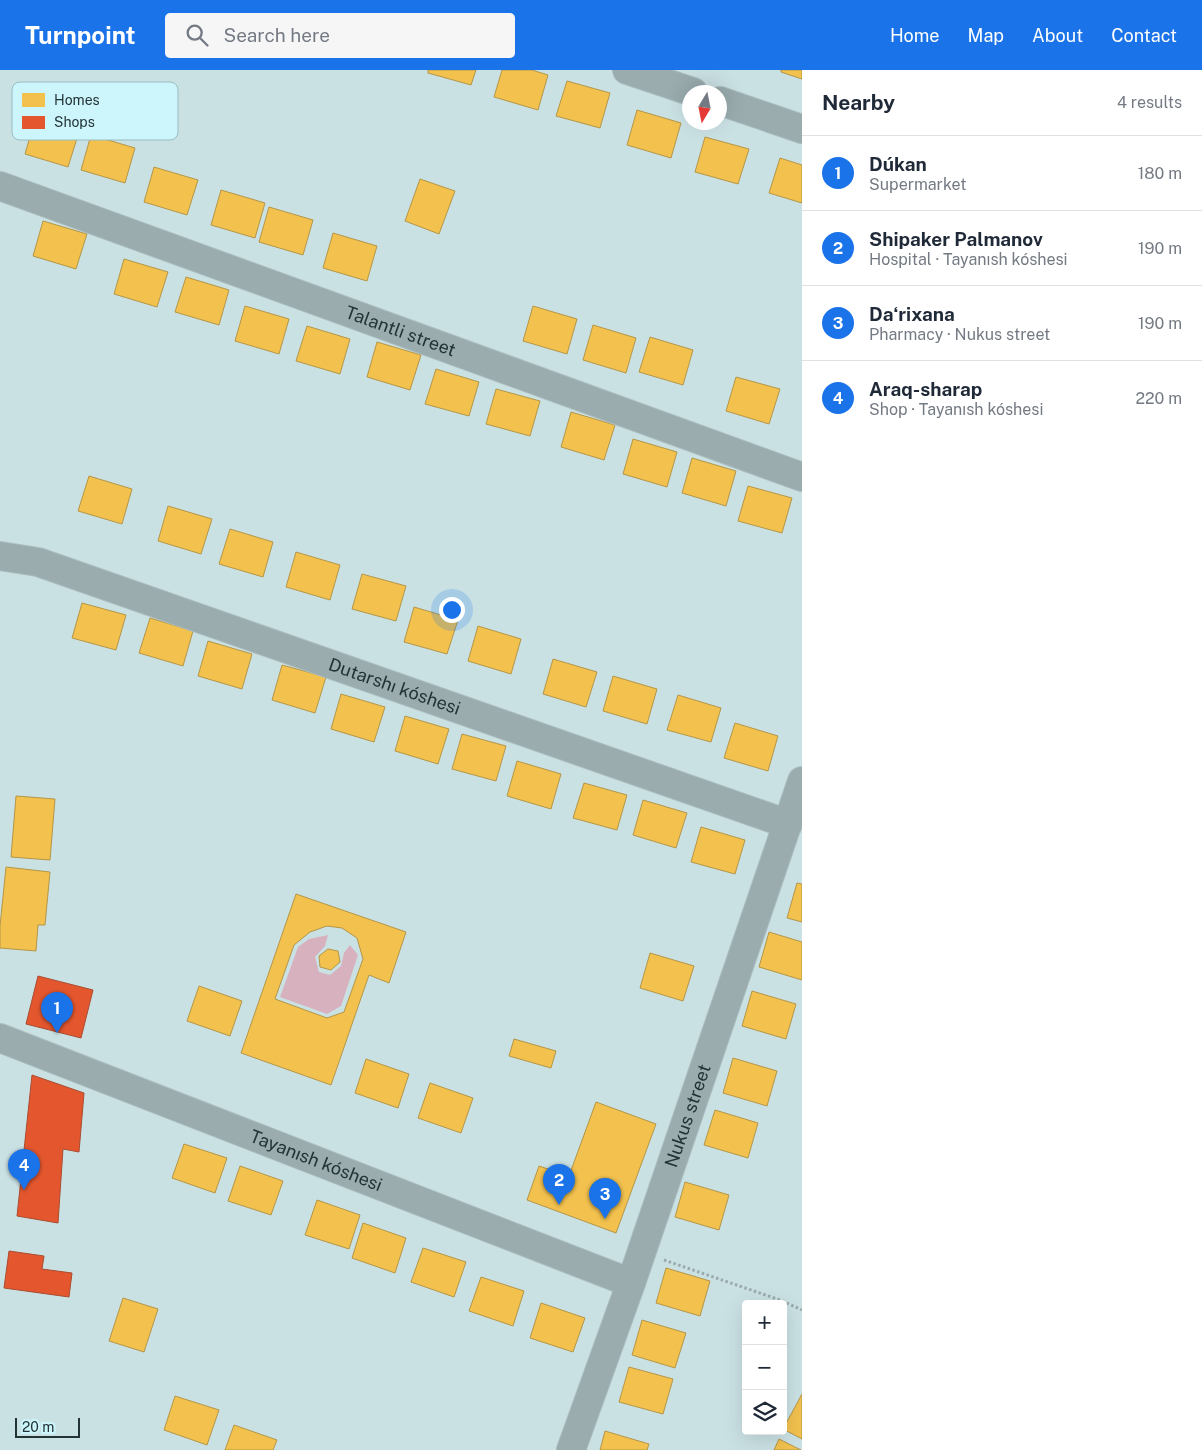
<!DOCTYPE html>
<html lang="en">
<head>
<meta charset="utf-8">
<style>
	body { margin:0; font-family:"Public Sans",sans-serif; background:#f6f6f7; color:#1f2937 }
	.controls { position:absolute; right:15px; bottom:15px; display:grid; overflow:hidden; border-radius:5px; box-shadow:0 5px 20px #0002 }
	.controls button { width:45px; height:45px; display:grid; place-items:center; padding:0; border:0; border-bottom:1px solid #e0e1e3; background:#fff; color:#1f2937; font:25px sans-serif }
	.compass { position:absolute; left:682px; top:15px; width:45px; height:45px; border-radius:50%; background:#fff; box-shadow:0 5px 20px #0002; rotate:190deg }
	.scale { position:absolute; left:15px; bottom:12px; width:65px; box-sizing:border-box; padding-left:5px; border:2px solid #233336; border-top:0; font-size:14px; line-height:18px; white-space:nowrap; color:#233336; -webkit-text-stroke:4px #ccf6fc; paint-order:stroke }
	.you { position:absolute; left:451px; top:539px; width:18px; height:18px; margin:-12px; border:4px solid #fff; border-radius:50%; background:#1a73e8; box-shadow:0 0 0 8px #1a73e833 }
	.badge { display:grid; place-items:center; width:32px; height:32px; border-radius:50%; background:#1a73e8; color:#fff; font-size:16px; font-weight:700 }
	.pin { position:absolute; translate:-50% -41px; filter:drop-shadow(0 1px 2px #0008) }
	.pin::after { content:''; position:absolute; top:26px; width:18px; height:15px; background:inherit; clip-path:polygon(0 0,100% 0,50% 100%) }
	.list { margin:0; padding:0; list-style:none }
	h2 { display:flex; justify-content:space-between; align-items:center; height:65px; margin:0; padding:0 20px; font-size:21px }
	h2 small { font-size:16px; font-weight:400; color:#747a83 }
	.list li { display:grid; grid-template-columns:32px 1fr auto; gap:15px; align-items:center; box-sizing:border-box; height:75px; padding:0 20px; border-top:1px solid #e0e1e3 }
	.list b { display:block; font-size:19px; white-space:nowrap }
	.list p { margin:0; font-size:16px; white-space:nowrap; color:#747a83 }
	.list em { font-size:16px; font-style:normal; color:#747a83 }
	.icon { flex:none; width:28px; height:28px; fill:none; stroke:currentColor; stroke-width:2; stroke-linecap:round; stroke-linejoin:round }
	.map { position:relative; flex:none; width:802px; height:1380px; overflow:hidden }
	header { display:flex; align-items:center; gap:30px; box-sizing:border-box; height:70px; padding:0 25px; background:#1a73e8; color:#fff }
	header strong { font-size:24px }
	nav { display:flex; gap:28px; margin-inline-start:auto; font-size:18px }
	.search { width:350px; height:45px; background:#f6f6f7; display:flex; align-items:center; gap:12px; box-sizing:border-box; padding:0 18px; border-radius:5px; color:#747a83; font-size:19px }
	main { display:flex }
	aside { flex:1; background:#fff }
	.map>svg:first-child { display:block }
</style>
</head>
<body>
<header>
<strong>Turnpoint</strong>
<div class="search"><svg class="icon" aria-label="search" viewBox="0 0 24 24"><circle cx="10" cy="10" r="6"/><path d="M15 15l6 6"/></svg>Search here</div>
<nav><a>Home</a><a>Map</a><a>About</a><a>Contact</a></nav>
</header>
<main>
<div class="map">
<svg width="802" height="1380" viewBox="0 0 802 1380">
	<rect width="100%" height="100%" fill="#cae1e4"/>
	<!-- forest -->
	<polygon fill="#d7b1be" points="328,865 325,876 315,887 319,902 330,905 341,896 344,883 350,875 358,885 341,936 327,944 280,927 298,877 309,869"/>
	<!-- homes -->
	<g fill="#f2c14e" stroke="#b49647" fill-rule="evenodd">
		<polygon points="428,0 476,0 471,15 428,3"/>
		<polygon points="502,0 532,0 548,5 538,40 494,27"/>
		<polygon points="781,0 802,0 802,9 781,2"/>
		<polygon points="567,11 610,23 600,58 556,46"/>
		<polygon points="637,40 681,53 671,88 627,75"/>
		<polygon points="35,49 79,62 68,97 25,84"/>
		<polygon points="91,65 135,78 125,113 81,100"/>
		<polygon points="705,67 749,79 738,114 695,102"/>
		<polygon points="780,88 802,95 802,133 769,123"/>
		<polygon points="154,97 198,110 187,145 144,132"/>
		<polygon points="420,109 455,121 439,164 405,151"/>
		<polygon points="221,120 265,133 255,168 211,155"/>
		<polygon points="269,137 313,150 303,185 259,172"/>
		<polygon points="43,151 87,164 76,199 33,186"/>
		<polygon points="333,163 377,176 367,211 323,198"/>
		<polygon points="124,189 168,202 157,237 114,224"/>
		<polygon points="186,207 229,220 219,255 175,242"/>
		<polygon points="245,236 289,249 279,284 235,271"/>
		<polygon points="533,236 577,249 567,284 523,271"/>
		<polygon points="593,255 636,268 626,303 583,290"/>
		<polygon points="307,256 350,269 340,304 296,291"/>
		<polygon points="650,267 693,280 683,315 639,302"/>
		<polygon points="377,272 421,285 410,320 367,307"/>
		<polygon points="436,299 479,312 469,346 425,334"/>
		<polygon points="736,307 780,319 769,354 726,341"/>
		<polygon points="496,319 540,331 530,366 486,354"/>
		<polygon points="571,342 615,355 604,390 561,377"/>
		<polygon points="633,369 677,382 667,417 623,404"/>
		<polygon points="692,388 736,401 726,436 682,423"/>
		<polygon points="89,406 132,419 122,454 78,441"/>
		<polygon points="748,416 792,428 782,463 738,451"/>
		<polygon points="168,436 212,449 201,484 158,471"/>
		<polygon points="230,459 273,472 263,507 219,494"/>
		<polygon points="296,482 340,495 330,530 286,517"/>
		<polygon points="362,504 406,516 396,551 352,539"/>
		<polygon points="82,533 126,545 116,580 72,568"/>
		<polygon points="414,537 458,550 447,584 404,572"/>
		<polygon points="150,548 193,561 183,596 139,583"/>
		<polygon points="478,556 521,569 511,604 468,591"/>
		<polygon points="208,571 252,584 242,619 198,606"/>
		<polygon points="553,589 597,602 586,637 543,624"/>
		<polygon points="282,595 326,607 315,643 272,630"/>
		<polygon points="613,606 657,619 647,654 603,641"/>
		<polygon points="341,624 385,637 374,672 331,659"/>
		<polygon points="678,625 721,638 711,672 667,660"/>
		<polygon points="405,646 449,659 438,694 395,681"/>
		<polygon points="735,653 778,666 768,701 724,688"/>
		<polygon points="462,664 506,676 496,711 452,699"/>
		<polygon points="517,691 561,704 551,739 507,726"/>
		<polygon points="584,713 627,725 617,760 573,748"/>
		<polygon points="16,726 55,729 50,790 11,787"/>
		<polygon points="643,730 687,743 676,778 633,765"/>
		<polygon points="701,757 745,770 735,804 691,792"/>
		<polygon points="6,797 50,802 45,855 38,855 36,881 0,878 0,856"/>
		<polygon points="797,813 802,814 802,852 787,848"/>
		<path d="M 296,824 L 406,862 L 389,913 L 369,905 L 331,1015 L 241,983 ZM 327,856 L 342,858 L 357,868 L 363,889 L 344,942 L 327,948 L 275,929 L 294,875 L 310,862 Z"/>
		<polygon points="769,862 802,872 802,910 759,897"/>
		<polygon points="328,879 338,881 340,892 331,900 320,897 319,886"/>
		<polygon points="650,883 694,896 683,931 640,918"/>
		<polygon points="199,916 242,931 230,966 187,951"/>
		<polygon points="752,921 796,934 786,969 742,956"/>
		<polygon points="514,969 556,981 551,998 509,986"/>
		<polygon points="733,988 777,1001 767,1036 723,1023"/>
		<polygon points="366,989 409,1004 398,1038 355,1023"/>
		<polygon points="430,1013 473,1028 461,1063 418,1048"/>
		<polygon points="596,1032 656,1054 616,1163 527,1130 539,1096 569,1106"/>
		<polygon points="715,1040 758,1053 748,1088 704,1075"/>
		<polygon points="184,1074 227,1088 215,1123 172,1108"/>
		<polygon points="240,1096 283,1111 271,1145 228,1131"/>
		<polygon points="685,1112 729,1125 719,1160 675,1147"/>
		<polygon points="317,1130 360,1145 349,1179 305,1165"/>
		<polygon points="363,1153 406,1168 395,1203 352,1188"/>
		<polygon points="423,1178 466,1192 454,1227 411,1212"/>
		<polygon points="666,1198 710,1211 700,1246 656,1233"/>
		<polygon points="481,1207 524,1221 513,1256 469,1241"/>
		<polygon points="123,1228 158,1239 144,1282 109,1271"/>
		<polygon points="541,1233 585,1248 573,1282 530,1268"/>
		<polygon points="642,1250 686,1263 675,1298 632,1285"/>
		<polygon points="629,1297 673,1309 663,1344 619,1332"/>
		<polygon points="802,1324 802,1369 783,1359"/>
		<polygon points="175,1326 219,1340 207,1375 164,1360"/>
		<polygon points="234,1355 277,1370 273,1380 225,1380"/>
		<polygon points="605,1361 649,1374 647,1380 600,1380"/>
		<polygon points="779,1369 801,1380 774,1380"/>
	</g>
	<!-- shops -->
	<g fill="#e4572e" stroke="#aa4c30">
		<polygon points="38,906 93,920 81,968 26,954"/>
		<polygon points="32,1005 84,1023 79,1082 63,1079 58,1153 17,1146"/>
		<polygon points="9,1181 44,1186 42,1199 72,1203 69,1227 4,1218"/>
	</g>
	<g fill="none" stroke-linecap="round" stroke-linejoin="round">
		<defs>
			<g id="minor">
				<polyline points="627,0 693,22"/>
				<polyline points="720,31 802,59"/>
				<path id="s1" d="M 0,116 L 802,407"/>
				<path id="s2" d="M 0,486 L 38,492 L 788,754"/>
				<path id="s3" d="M 0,968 L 631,1213"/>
				<path id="s4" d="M 571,1380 L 631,1213 L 802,711"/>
			</g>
		</defs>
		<!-- minor casing -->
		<use href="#minor" stroke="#abbdbf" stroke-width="30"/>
		<!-- path -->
		<polyline stroke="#9aaaac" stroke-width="3" stroke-dasharray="2.5 2.5" stroke-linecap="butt" points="664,1190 780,1230 802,1240"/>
		<!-- minor -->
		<use href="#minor" stroke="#9aacae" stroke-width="28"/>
	</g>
	<g text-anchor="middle" stroke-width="5" stroke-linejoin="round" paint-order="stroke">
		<!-- street labels -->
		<g font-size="18" fill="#233336" stroke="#ccf6fc">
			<text dy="6" stroke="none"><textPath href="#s1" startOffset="426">Talantli street</textPath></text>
			<text dy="6" stroke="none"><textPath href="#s2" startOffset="416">Dutarshı kóshesi</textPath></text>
			<text dy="6" stroke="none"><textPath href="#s4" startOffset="354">Nukus street</textPath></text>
			<text dy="6" stroke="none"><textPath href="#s3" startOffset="339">Tayanısh kóshesi</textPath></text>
		</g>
	</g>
	<!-- legend -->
	<rect x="12" y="12" width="166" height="58" rx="8" fill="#ccf6fc" stroke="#99bcc1" stroke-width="1"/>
	<rect x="22" y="23" width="23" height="14" fill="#f2c14e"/>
	<rect x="22" y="46" width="23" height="13" fill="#e4572e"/>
	<g font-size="14" fill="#233336">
		<text x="54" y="35">Homes</text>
		<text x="54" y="57">Shops</text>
	</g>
</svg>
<div class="controls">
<button>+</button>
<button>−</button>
<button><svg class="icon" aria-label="layers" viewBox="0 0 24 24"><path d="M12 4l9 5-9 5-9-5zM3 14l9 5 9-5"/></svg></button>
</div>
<svg class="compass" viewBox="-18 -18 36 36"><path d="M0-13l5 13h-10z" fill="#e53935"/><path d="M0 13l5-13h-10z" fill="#747a83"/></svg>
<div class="scale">20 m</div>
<div class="you"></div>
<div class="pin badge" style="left:57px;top:963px">1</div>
<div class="pin badge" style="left:559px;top:1135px">2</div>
<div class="pin badge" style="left:605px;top:1149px">3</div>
<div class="pin badge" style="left:24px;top:1120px">4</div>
</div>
<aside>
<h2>Nearby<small>4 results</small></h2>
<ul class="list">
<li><span class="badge">1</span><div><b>Dúkan</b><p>Supermarket</p></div><em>180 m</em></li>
<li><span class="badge">2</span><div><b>Shipaker Palmanov</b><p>Hospital · Tayanısh kóshesi</p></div><em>190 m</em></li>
<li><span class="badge">3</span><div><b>Daʻrixana</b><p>Pharmacy · Nukus street</p></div><em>190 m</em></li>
<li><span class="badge">4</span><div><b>Araq-sharap</b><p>Shop · Tayanısh kóshesi</p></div><em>220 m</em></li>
</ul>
</aside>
</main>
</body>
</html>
